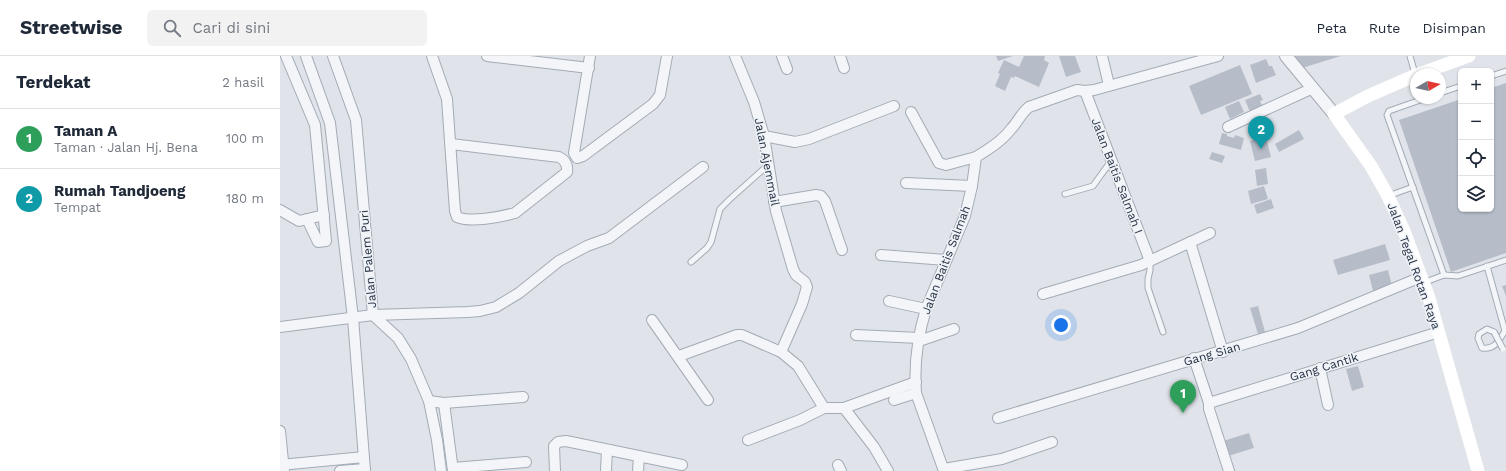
<!DOCTYPE html>
<html lang="id">
<head>
<meta charset="utf-8">
<style>
	body { margin:0; font-family:"Work Sans",sans-serif; background:#f2f2f3; color:#1f2937 }
	.controls { position:absolute; right:12px; top:12px; display:grid; overflow:hidden; border-radius:6px; box-shadow:0 1px 3px #0004 }
	.controls button { width:36px; height:36px; display:grid; place-items:center; padding:0; border:0; border-bottom:1px solid #e0e1e3; background:#fff; color:#1f2937; font:20px sans-serif }
	.compass { position:absolute; left:1130px; top:12px; width:36px; height:36px; border-radius:50%; background:#fff; box-shadow:0 1px 3px #0004; rotate:81deg }
	.you { position:absolute; left:781px; top:269px; width:14px; height:14px; margin:-10px; border:3px solid #fff; border-radius:50%; background:#1a73e8; box-shadow:0 0 0 6px #1a73e833 }
	.badge { display:grid; place-items:center; width:26px; height:26px; border-radius:50%; background:#0b8043; color:#fff; font-size:13px; font-weight:700 }
	.pin { position:absolute; translate:-50% -33px; filter:drop-shadow(0 1px 2px #0008) }
	.pin::after { content:''; position:absolute; top:21px; width:14px; height:12px; background:inherit; clip-path:polygon(0 0,100% 0,50% 100%) }
	.list { margin:0; padding:0; list-style:none }
	h2 { display:flex; justify-content:space-between; align-items:center; height:52px; margin:0; padding:0 16px; font-size:17px }
	h2 small { font-size:13px; font-weight:400; color:#747a83 }
	.list li { display:grid; grid-template-columns:26px 1fr auto; gap:12px; align-items:center; box-sizing:border-box; height:60px; padding:0 16px; border-top:1px solid #e0e1e3 }
	.list b { display:block; font-size:15px; white-space:nowrap }
	.list p { margin:0; font-size:13px; white-space:nowrap; color:#747a83 }
	.list em { font-size:13px; font-style:normal; color:#747a83 }
	.icon { flex:none; width:22px; height:22px; fill:none; stroke:currentColor; stroke-width:2; stroke-linecap:round; stroke-linejoin:round }
	.map { position:relative; flex:none; width:1226px; height:415px; overflow:hidden }
	header { display:flex; align-items:center; gap:24px; box-sizing:border-box; height:56px; padding:0 20px; background:#fff; border-bottom:1px solid #e0e1e3 }
	header strong { font-size:19px }
	nav { display:flex; gap:22px; margin-inline-start:auto; font-size:14px }
	.search { width:280px; height:36px; background:#f2f2f3; display:flex; align-items:center; gap:10px; box-sizing:border-box; padding:0 14px; border-radius:6px; color:#747a83; font-size:15px }
	main { display:flex }
	aside { flex:1; background:#fff }
	.map>svg:first-child { display:block }
</style>
</head>
<body>
<header>
<strong>Streetwise</strong>
<div class="search"><svg class="icon" aria-label="search" viewBox="0 0 24 24"><circle cx="10" cy="10" r="6"/><path d="M15 15l6 6"/></svg>Cari di sini</div>
<nav><a>Peta</a><a>Rute</a><a>Disimpan</a></nav>
</header>
<main>
<aside>
<h2>Terdekat<small>2 hasil</small></h2>
<ul class="list">
<li><span class="badge" style="background:#2e9e5b">1</span><div><b>Taman A</b><p>Taman · Jalan Hj. Bena</p></div><em>100 m</em></li>
<li><span class="badge" style="background:#0f9aa8">2</span><div><b>Rumah Tandjoeng</b><p>Tempat</p></div><em>180 m</em></li>
</ul>
</aside>
<div class="map">
<svg width="1226" height="415" viewBox="0 0 1226 415">
	<rect width="100%" height="100%" fill="#e0e4ea"/>
	<!-- building -->
	<g fill="#b6bdc9">
		<polygon points="716,0 733,0 718,5"/>
		<polygon points="744,0 765,0 764,4 769,7 759,31 735,20 734,22 731,21 725,35 715,30 720,18 718,17 724,4 739,11"/>
		<polygon points="779,0 795,0 801,16 786,21"/>
		<polygon points="1013,0 1061,0 1022,12"/>
		<polygon points="986,3 989,10 992,10 996,19 976,27 970,9"/>
		<polygon points="960,9 972,38 921,59 909,30"/>
		<polygon points="1226,27 1226,197 1171,216 1119,64 1181,43 1181,153 1211,153 1211,32"/>
		<polygon points="980,38 983,44 980,45 983,51 970,56 965,44"/>
		<polygon points="959,45 964,56 950,63 945,51"/>
		<polygon points="1019,74 1024,83 999,96 995,88"/>
		<polygon points="942,77 947,78 947,80 954,82 955,79 964,82 961,94 939,88"/>
		<polygon points="986,81 991,101 975,105 970,85"/>
		<polygon points="932,96 945,100 942,107 929,103"/>
		<polygon points="986,112 988,128 977,130 975,114"/>
		<polygon points="984,130 988,143 971,148 968,135"/>
		<polygon points="991,143 994,152 977,158 974,149"/>
		<polygon points="1105,188 1110,204 1058,219 1053,204"/>
		<polygon points="1108,214 1112,230 1093,235 1089,219"/>
		<polygon points="1226,229 1226,240 1222,230"/>
		<polygon points="978,250 985,276 978,278 970,252"/>
		<polygon points="1078,310 1084,331 1072,335 1066,313"/>
		<polygon points="969,377 974,392 948,400 943,385"/>
	</g>
	<g fill="none" stroke-linecap="round" stroke-linejoin="round">
		<defs>
			<g id="service">
				<polyline points="1130,0 1135,18"/>
				<polyline points="1211,20 1226,15"/>
				<polyline points="1160,37 1181,30"/>
				<polyline points="1146,42 1109,55 1107,59 1164,219"/>
				<polyline points="785,138 813,130 831,105"/>
				<polyline points="1108,140 1133,131"/>
				<polyline points="870,205 870,214 868,223 868,232 883,276"/>
				<polyline points="411,206 427,192 431,186 440,153 450,143 488,109"/>
				<path d="M 1207,210 L 1225,275 C 1219,284 1215,294 1202,292 L 1198,282 L 1199,278 L 1207,273 L 1214,276"/>
				<polyline points="1143,227 1164,219 1178,220 1226,204"/>
			</g>
			<g id="minor">
				<polyline points="6,0 35,69 46,185 38,186 27,163"/>
				<polyline points="26,0 50,67 73,262 85,415"/>
				<polyline points="53,0 76,64 93,259 118,282 131,303 149,345 157,384 161,415"/>
				<path d="M 152,0 L 167,43 L 175,155 L 177,161 C 190,167 220,161 235,157 L 287,116 C 288,109 285,104 279,101 L 171,88"/>
				<polyline points="207,0 309,12"/>
				<polyline points="310,0 294,97 297,102 303,100 373,48 380,39 387,0"/>
				<polyline points="455,0 474,46 484,80 496,155 513,213 516,219 525,226 527,231 522,248 501,296"/>
				<polyline points="502,0 507,13"/>
				<polyline points="560,0 564,12"/>
				<polyline points="822,0 829,29"/>
				<polyline points="805,35 870,205"/>
				<polyline points="631,56 659,107 666,109 696,101"/>
				<polyline points="948,71 1033,32"/>
				<polyline points="484,80 515,86 529,83 614,50"/>
				<polyline points="626,127 692,130"/>
				<polyline points="494,146 536,139 541,140 545,145 562,194"/>
				<polyline points="0,154 19,165 44,159"/>
				<polyline points="910,186 943,296"/>
				<polyline points="601,199 666,204"/>
				<polyline points="763,238 861,209 930,177"/>
				<polyline points="609,245 646,253"/>
				<polyline points="372,264 428,344"/>
				<polyline points="0,271 93,259 188,256 200,255 216,251 239,237 279,205 307,190 329,182 423,111"/>
				<polyline points="576,279 639,282"/>
				<polyline points="639,285 674,273"/>
				<polyline points="399,300 457,279 462,279 501,296 518,310 544,352 564,352 636,326"/>
				<polyline points="914,302 929,347 929,353 949,415"/>
				<polyline points="1040,312 1048,349"/>
				<polyline points="614,344 636,337"/>
				<polyline points="149,345 164,347 243,341"/>
				<polyline points="164,347 173,415"/>
				<polyline points="929,347 1159,276"/>
				<polyline points="564,352 594,391 608,415"/>
				<polyline points="718,362 1018,272 1141,221"/>
				<polyline points="0,375 4,415"/>
				<polyline points="468,384 520,364 544,352"/>
				<polyline points="0,409 84,401"/>
				<polyline points="558,409 561,415"/>
				<polyline points="173,412 246,406"/>
				<polyline points="664,413 722,403 772,386"/>
				<polyline points="60,415 85,413"/>
				<polyline points="275,415 274,390 278,386 286,385 402,409"/>
				<polyline points="326,415 327,394"/>
				<polyline points="358,415 359,400"/>
				<path d="M 664,415 L 636,337 C 634,310 638,279 646,253 L 685,160 L 692,130 L 696,101 C 709,93 722,85 731,73 C 738,66 741,57 749,51 L 797,34 L 805,35 L 814,34 L 938,0"/>
			</g>
			<polyline id="tertiary" points="1006,0 1054,58"/>
		</defs>
		<!-- service casing -->
		<use href="#service" stroke="#a4abb5" stroke-width="7"/>
		<!-- minor casing -->
		<use href="#minor" stroke="#a4abb5" stroke-width="12"/>
		<!-- tertiary casing -->
		<use href="#tertiary" stroke="#a4abb5" stroke-width="14"/>
		<!-- service -->
		<use href="#service" stroke="#f3f5f8" stroke-width="5"/>
		<!-- minor -->
		<use href="#minor" stroke="#f3f5f8" stroke-width="10"/>
		<!-- tertiary -->
		<use href="#tertiary" stroke="#f3f5f8" stroke-width="12"/>
		<!-- secondary -->
		<g stroke="#fff" stroke-width="13">
			<polyline points="1139,18 1189,0"/>
			<polyline points="1136,19 1088,40 1054,58 1091,110 1108,140 1124,175 1149,242 1198,415"/>
		</g>
		<defs>
			<polyline id="service-bridge" points="1214,276 1223,293"/>
		</defs>
		<!-- service-bridge casing -->
		<use href="#service-bridge" stroke="#a4abb5" stroke-width="7" stroke-linecap="butt"/>
		<!-- service-bridge -->
		<use href="#service-bridge" stroke="#f3f5f8" stroke-width="5"/>
	</g>
	<g text-anchor="middle" stroke-width="3" stroke-linejoin="round" paint-order="stroke">
		<!-- street labels -->
		<g font-size="12" fill="#263144" stroke="#eff3f7">
			<text transform="translate(487 106) rotate(79)" y="4">Jalan Ajemmail</text>
			<text transform="translate(837 120) rotate(69)" y="4">Jalan Baitis Salmah I</text>
			<text transform="translate(88 203) rotate(-95)" y="4">Jalan Palem Puri</text>
			<text transform="translate(666 204) rotate(-69)" y="4">Jalan Baitis Salmah</text>
			<text transform="translate(1134 210) rotate(70)" y="4">Jalan Tegal Rotan Raya</text>
			<text transform="translate(932 298) rotate(-16)" y="4">Gang Sian</text>
			<text transform="translate(1044 311) rotate(-17)" y="4">Gang Cantik</text>
		</g>
	</g>
</svg>
<div class="controls">
<button>+</button>
<button>−</button>
<button><svg class="icon" aria-label="locate" viewBox="0 0 24 24"><circle cx="12" cy="12" r="6"/><path d="M12 2v4M12 18v4M2 12h4M18 12h4"/></svg></button>
<button><svg class="icon" aria-label="layers" viewBox="0 0 24 24"><path d="M12 4l9 5-9 5-9-5zM3 14l9 5 9-5"/></svg></button>
</div>
<svg class="compass" viewBox="-18 -18 36 36"><path d="M0-13l5 13h-10z" fill="#e53935"/><path d="M0 13l5-13h-10z" fill="#747a83"/></svg>
<div class="you"></div>
<div class="pin badge" style="left:903px;top:357px;background:#2e9e5b">1</div>
<div class="pin badge" style="left:981px;top:93px;background:#0f9aa8">2</div>
</div>
</main>
</body>
</html>
